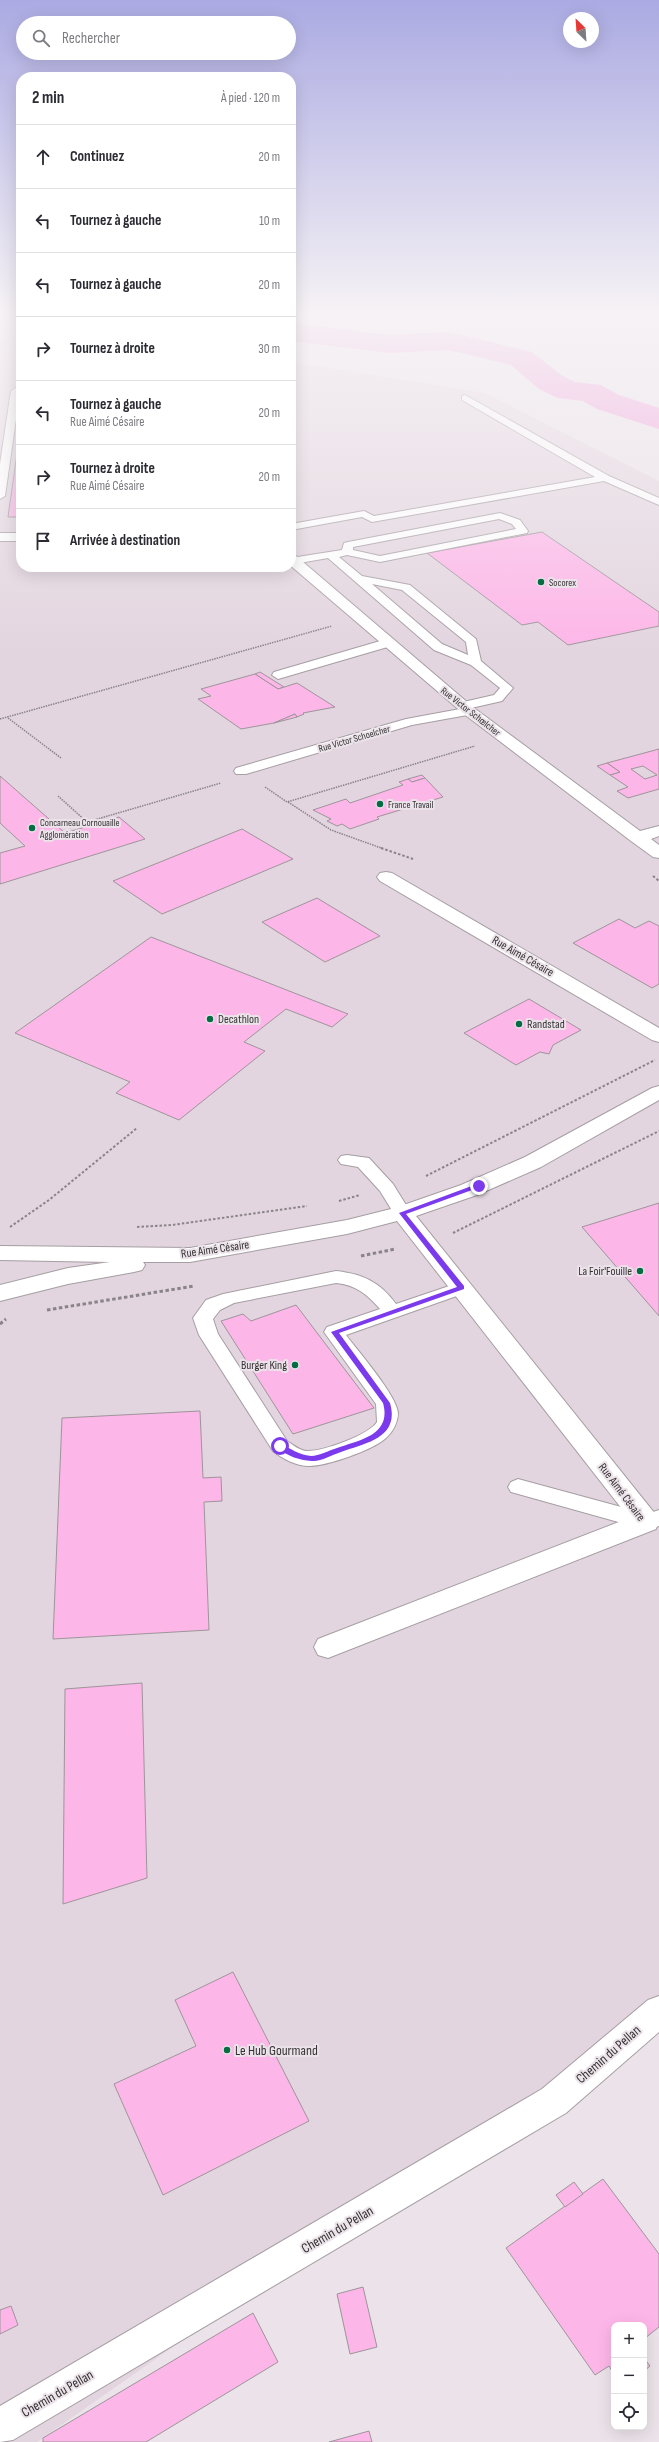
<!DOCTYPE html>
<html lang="fr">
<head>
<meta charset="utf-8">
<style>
	body { margin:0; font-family:"Sofia Sans Condensed",sans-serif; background:#f2f2f3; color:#2b2b33 }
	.controls { position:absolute; right:12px; bottom:12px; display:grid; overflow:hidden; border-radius:8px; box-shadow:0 4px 16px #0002 }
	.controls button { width:36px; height:36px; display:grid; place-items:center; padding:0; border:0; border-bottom:1px solid #e1e1e2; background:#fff; color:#2b2b33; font:20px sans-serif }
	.compass { position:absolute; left:563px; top:12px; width:36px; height:36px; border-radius:50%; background:#fff; box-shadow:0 4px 16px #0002; rotate:335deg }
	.stop { position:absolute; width:12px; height:12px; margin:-9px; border:3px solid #7c3aed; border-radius:50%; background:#fff }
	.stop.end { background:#7c3aed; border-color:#fff; box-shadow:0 1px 4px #0008 }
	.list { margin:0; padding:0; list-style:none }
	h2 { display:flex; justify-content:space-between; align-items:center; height:52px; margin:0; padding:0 16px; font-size:17px }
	h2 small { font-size:13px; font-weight:400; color:#7c7c81 }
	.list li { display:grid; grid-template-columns:26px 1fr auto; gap:12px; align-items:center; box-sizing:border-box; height:64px; padding:0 16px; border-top:1px solid #e1e1e2 }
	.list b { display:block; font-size:15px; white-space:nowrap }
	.list p { margin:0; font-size:13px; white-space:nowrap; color:#7c7c81 }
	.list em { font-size:13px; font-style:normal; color:#7c7c81 }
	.icon { flex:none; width:22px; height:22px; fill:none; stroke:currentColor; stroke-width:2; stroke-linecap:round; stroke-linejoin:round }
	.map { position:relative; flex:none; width:659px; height:2442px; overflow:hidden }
	.search { position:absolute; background:#fff; box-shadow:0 4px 16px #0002; left:16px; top:16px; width:280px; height:44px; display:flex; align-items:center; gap:10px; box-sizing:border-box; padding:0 14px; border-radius:22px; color:#7c7c81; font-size:15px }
	.panel { position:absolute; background:#fff; box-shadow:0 4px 16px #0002; left:16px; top:72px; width:280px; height:500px; border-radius:16px }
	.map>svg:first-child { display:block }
</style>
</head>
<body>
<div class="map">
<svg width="659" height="2442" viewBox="0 0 659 2442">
	<rect width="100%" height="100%" fill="#ebe3e9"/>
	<!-- built -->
	<polygon fill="#e3d5df" points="0,316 21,319 21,567 291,567 291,362 485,393 659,481 659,2007 37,2442 0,2442"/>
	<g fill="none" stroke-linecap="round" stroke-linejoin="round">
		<!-- river -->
		<polygon fill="#f19ad8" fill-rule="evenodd" points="291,323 390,335 446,332 462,335 532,352 561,375 575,382 601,385 619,395 659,408 659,429 597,409 583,401 558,398 539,389 511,365 462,353 446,350 390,353 291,341"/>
	</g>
	<!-- building -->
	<g fill="#fdb6e8" stroke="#9d959a" fill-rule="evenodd">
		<polygon points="21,425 21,517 8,517"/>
		<polygon points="542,532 659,612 659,626 568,645 538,622 522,625 427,553"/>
		<polygon points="260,672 284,687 278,689 255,674"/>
		<polygon points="255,674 278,689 297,683 335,707 303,713 304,714 297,717 295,714 274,723 241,729 198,699 211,696 201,689"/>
		<polygon points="295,714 297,717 274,723"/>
		<path d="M 659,749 L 659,789 L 628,798 L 617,791 L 628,787 L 610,775 L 620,772 L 607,763 ZM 643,766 L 657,775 L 645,779 L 631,769 Z"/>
		<polygon points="607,763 620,772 610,775 597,766"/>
		<polygon points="422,775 425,778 412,782 408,779"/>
		<polygon points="0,776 65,833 119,817 145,839 0,884 0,853 25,846 0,823"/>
		<polygon points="425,778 443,797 377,817 379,819 350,829 342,824 337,826 327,821 331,819 313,810 346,799 350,803 403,785 399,782 408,779 412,782"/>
		<polygon points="242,829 293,859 162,914 113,881"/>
		<polygon points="317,898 380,936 325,962 262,922"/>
		<polygon points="619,919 635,928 649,921 659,926 659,984 652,988 573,943"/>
		<polygon points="151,937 348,1014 332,1027 286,1009 244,1042 265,1051 179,1120 116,1093 130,1082 15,1033"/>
		<polygon points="529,999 581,1030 553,1045 549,1054 540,1052 516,1065 464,1033"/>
		<polygon points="659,1203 659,1316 582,1227"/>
		<polygon points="296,1305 374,1408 293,1434 221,1321 243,1314 251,1321"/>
		<polygon points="200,1411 203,1478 221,1477 222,1501 204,1502 209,1630 53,1639 62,1418"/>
		<polygon points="142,1683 147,1878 63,1904 65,1689"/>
		<polygon points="233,1972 309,2121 163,2195 114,2084 196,2046 175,2000"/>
		<polygon points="603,2179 659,2254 659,2327 644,2339 644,2325 614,2325 614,2374 609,2366 595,2375 506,2248"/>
		<polygon points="574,2182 583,2194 565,2207 556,2195"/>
		<polygon points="363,2287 377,2347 350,2354 337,2294"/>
		<polygon points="11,2306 18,2325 0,2334 0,2310"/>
		<polygon points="253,2313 278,2362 146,2442 43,2442 43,2438"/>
		<polygon points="644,2358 650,2366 644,2371"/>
		<polygon points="369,2431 372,2442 329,2442"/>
	</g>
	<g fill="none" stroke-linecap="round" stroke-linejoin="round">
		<defs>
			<g id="lane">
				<polygon points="21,384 5,496 0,499 0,464 11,391"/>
				<polygon points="465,395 609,476 659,498 659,505 604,481 372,522 362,517 291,530 291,524 364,511 374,516 595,477 462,400 462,396"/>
				<path d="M 500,513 L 520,520 L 528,531 L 527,533 L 380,562 L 347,555 L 339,557 L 362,576 L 410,585 L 476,639 L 481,661 L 513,688 L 502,701 L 471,708 L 475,711 L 473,714 L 412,725 L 246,774 L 236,774 L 234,771 L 236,768 L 406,719 L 460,709 L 457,706 L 459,703 L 494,695 L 500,688 L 471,665 L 434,650 L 328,558 L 294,564 L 291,564 L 291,558 L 342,550 L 344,543 L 348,542 ZM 499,519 L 512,524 L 516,529 L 380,556 L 353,550 L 353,547 ZM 372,584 L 402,590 L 466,642 L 468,655 L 442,644 Z"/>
				<polygon points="387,639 393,643 391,646 278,679 272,675 274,672"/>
				<polygon points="347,1155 369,1158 393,1184 411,1213 408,1217 396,1217 380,1191 358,1167 341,1164 338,1160 341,1156"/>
				<path d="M 336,1271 C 363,1274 380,1282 396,1304 L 461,1282 L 468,1284 L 470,1288 L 468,1292 L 346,1335 C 358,1351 397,1396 398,1413 C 398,1422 393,1432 386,1438 C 373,1450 327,1466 309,1466 C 296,1466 283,1459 273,1451 L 199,1335 L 193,1318 L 206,1300 L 223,1294 ZM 336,1283 C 356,1285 367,1294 380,1309 L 327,1327 L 324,1332 L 376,1404 L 377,1422 C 369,1435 322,1452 306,1451 C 299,1450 293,1445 287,1441 L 218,1334 L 213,1319 L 220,1310 L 234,1303 Z"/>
				<polygon points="518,1479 647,1514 659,1510 659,1526 647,1530 511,1492 508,1487 511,1482"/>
			</g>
			<g id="street">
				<rect x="0" y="533" width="21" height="8"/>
				<polygon points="291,555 296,556 474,708 640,831 659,826 659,836 651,839 659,845 659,858 653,857 631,841 464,714 291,566"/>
				<polygon points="386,872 392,873 659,1028 659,1042 652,1040 380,881 377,877 380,873"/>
				<polygon points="659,1086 659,1100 541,1167 477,1195 416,1216 656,1515 659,1520 656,1529 328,1658 318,1655 314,1647 318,1639 629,1518 397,1221 347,1234 190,1262 143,1262 145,1265 142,1270 134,1272 68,1284 0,1301 0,1285 68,1268 110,1262 0,1260 0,1246 190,1248 347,1220 395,1208 461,1185 525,1157 652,1088"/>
				<polygon points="659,1996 659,2032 566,2113 13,2440 0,2442 0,2406 542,2089 648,2000"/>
			</g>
		</defs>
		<!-- lane casing -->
		<use href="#lane" stroke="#a59ea2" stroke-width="2"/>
		<!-- street casing -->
		<use href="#street" stroke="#a59ea2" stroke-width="2"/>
		<!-- path-far2 -->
		<g stroke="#898488" stroke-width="1.5" stroke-dasharray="1.5 1" stroke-linecap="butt">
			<polyline points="8,718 61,758"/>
			<polyline points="0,719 332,626"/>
			<polyline points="265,787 287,802 475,746"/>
			<polyline points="58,796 87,822"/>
			<polyline points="288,802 331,830 384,849"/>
			<polyline points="70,827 221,783"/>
		</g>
		<!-- path-far1 -->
		<g stroke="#898488" stroke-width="2" stroke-dasharray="2.5 2" stroke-linecap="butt">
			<polyline points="381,848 413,859"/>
			<polyline points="653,876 659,881"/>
			<polyline points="426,1176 655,1060"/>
			<polyline points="339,1201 360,1195"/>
			<polyline points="10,1227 49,1200 137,1128"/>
			<polyline points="137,1227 172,1225 307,1206"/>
			<polyline points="453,1233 659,1131"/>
		</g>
		<!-- path -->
		<g stroke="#898488" stroke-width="3" stroke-dasharray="3.5 2.5" stroke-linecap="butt">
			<polyline points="361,1256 395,1249"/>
			<polyline points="47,1310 194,1286"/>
			<polyline points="0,1324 6,1319"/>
		</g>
		<!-- lane -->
		<use href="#lane" fill="#fff" fill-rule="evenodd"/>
		<!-- street -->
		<use href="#street" fill="#fff" fill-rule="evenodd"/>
	</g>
	<!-- sky -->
	<linearGradient id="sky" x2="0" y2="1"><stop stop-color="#abaae2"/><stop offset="0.48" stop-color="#f6f2f5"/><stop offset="1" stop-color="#f6f2f5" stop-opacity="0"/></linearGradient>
	<rect width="659" height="652" fill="url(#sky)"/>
	<!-- route -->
	<path fill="#7c3aed" d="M 477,1184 L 483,1186 L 406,1214 L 464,1286 L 464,1289 L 339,1333 L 390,1403 C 400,1438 366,1443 341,1452 C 332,1455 320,1462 312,1461 C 298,1460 288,1456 277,1448 L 277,1445 L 280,1444 C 291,1448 298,1455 311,1456 C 319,1456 330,1450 337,1448 C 360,1440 392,1435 383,1403 L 331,1332 L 457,1287 L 399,1213 Z"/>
	<!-- markers -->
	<g fill="#036c42" stroke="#ebe3e9" stroke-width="1.5">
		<circle cx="541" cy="582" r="4"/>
		<circle cx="380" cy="804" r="4"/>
		<circle cx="32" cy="828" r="4"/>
		<circle cx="210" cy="1019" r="4"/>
		<circle cx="519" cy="1024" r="4"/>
		<circle cx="640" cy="1271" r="4"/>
		<circle cx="295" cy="1365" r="4"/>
		<circle cx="227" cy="2050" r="4"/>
	</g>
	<g text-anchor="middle" stroke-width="4" stroke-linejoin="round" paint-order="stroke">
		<!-- far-poi labels -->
		<g font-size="10" fill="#353234" stroke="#ebe3e9" text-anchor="start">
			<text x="549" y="586">Socorex</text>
			<text x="388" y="808">France Travail</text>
			<text x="40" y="826">Concarneau Cornouaille<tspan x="40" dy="12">Agglomération</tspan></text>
		</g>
		<!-- far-street labels -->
		<g font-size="10" fill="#353234" stroke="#ebe3e9">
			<text transform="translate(471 711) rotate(38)" y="4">Rue Victor Schœlcher</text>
			<text transform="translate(354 738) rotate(-16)" y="4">Rue Victor Schoelcher</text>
		</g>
		<!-- street labels -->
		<g font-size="12" fill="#353234" stroke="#ebe3e9">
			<text transform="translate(523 956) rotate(30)" y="4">Rue Aimé Césaire</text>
			<text transform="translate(215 1249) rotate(-8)" y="4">Rue Aimé Césaire</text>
			<text transform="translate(622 1492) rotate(53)" y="4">Rue Aimé Césaire</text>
		</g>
		<!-- poi labels -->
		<g font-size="12" fill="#353234" stroke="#ebe3e9" text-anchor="start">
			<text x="218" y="1023">Decathlon</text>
			<text x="527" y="1028">Randstad</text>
			<text x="632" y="1275" text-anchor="end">La Foir'Fouille</text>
			<text x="287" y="1369" text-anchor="end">Burger King</text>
		</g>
		<!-- near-poi labels -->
		<g font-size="14" fill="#353234" stroke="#ebe3e9" text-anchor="start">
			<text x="235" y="2055">Le Hub Gourmand</text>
		</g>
		<!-- near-street labels -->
		<g font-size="14" fill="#353234" stroke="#ebe3e9">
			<text transform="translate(608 2054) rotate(-41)" y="5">Chemin du Pellan</text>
			<text transform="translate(337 2229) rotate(-30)" y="5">Chemin du Pellan</text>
			<text transform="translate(57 2393) rotate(-30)" y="5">Chemin du Pellan</text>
		</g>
	</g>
</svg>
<div class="controls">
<button>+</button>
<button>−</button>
<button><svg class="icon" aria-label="locate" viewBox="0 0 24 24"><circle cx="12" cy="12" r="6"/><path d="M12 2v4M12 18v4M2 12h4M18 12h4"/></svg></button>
</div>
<svg class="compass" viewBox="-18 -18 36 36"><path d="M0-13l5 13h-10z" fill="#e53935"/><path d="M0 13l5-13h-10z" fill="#7c7c81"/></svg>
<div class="stop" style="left:280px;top:1446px"></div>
<div class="stop end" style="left:479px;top:1186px"></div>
<div class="search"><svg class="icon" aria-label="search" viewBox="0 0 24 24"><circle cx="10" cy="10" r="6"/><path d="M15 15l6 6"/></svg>Rechercher</div>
<section class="panel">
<h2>2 min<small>À pied · 120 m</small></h2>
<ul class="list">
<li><svg class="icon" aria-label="ahead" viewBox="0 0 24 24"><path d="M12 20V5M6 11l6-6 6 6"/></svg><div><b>Continuez</b></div><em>20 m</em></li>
<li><svg class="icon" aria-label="left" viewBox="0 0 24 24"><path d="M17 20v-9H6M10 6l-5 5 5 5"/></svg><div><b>Tournez à gauche</b></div><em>10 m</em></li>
<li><svg class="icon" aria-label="left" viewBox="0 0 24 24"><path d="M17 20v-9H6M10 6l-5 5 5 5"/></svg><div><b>Tournez à gauche</b></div><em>20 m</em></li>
<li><svg class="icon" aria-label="right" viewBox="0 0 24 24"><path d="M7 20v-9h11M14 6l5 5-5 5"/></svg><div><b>Tournez à droite</b></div><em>30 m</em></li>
<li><svg class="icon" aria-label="left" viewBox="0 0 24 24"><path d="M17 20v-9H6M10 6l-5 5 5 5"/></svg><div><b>Tournez à gauche</b><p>Rue Aimé Césaire</p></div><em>20 m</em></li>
<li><svg class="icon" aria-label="right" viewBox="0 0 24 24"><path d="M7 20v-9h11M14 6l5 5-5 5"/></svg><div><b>Tournez à droite</b><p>Rue Aimé Césaire</p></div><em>20 m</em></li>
<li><svg class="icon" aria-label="arrive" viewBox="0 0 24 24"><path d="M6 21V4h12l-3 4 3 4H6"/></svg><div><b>Arrivée à destination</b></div></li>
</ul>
</section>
</div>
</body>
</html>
